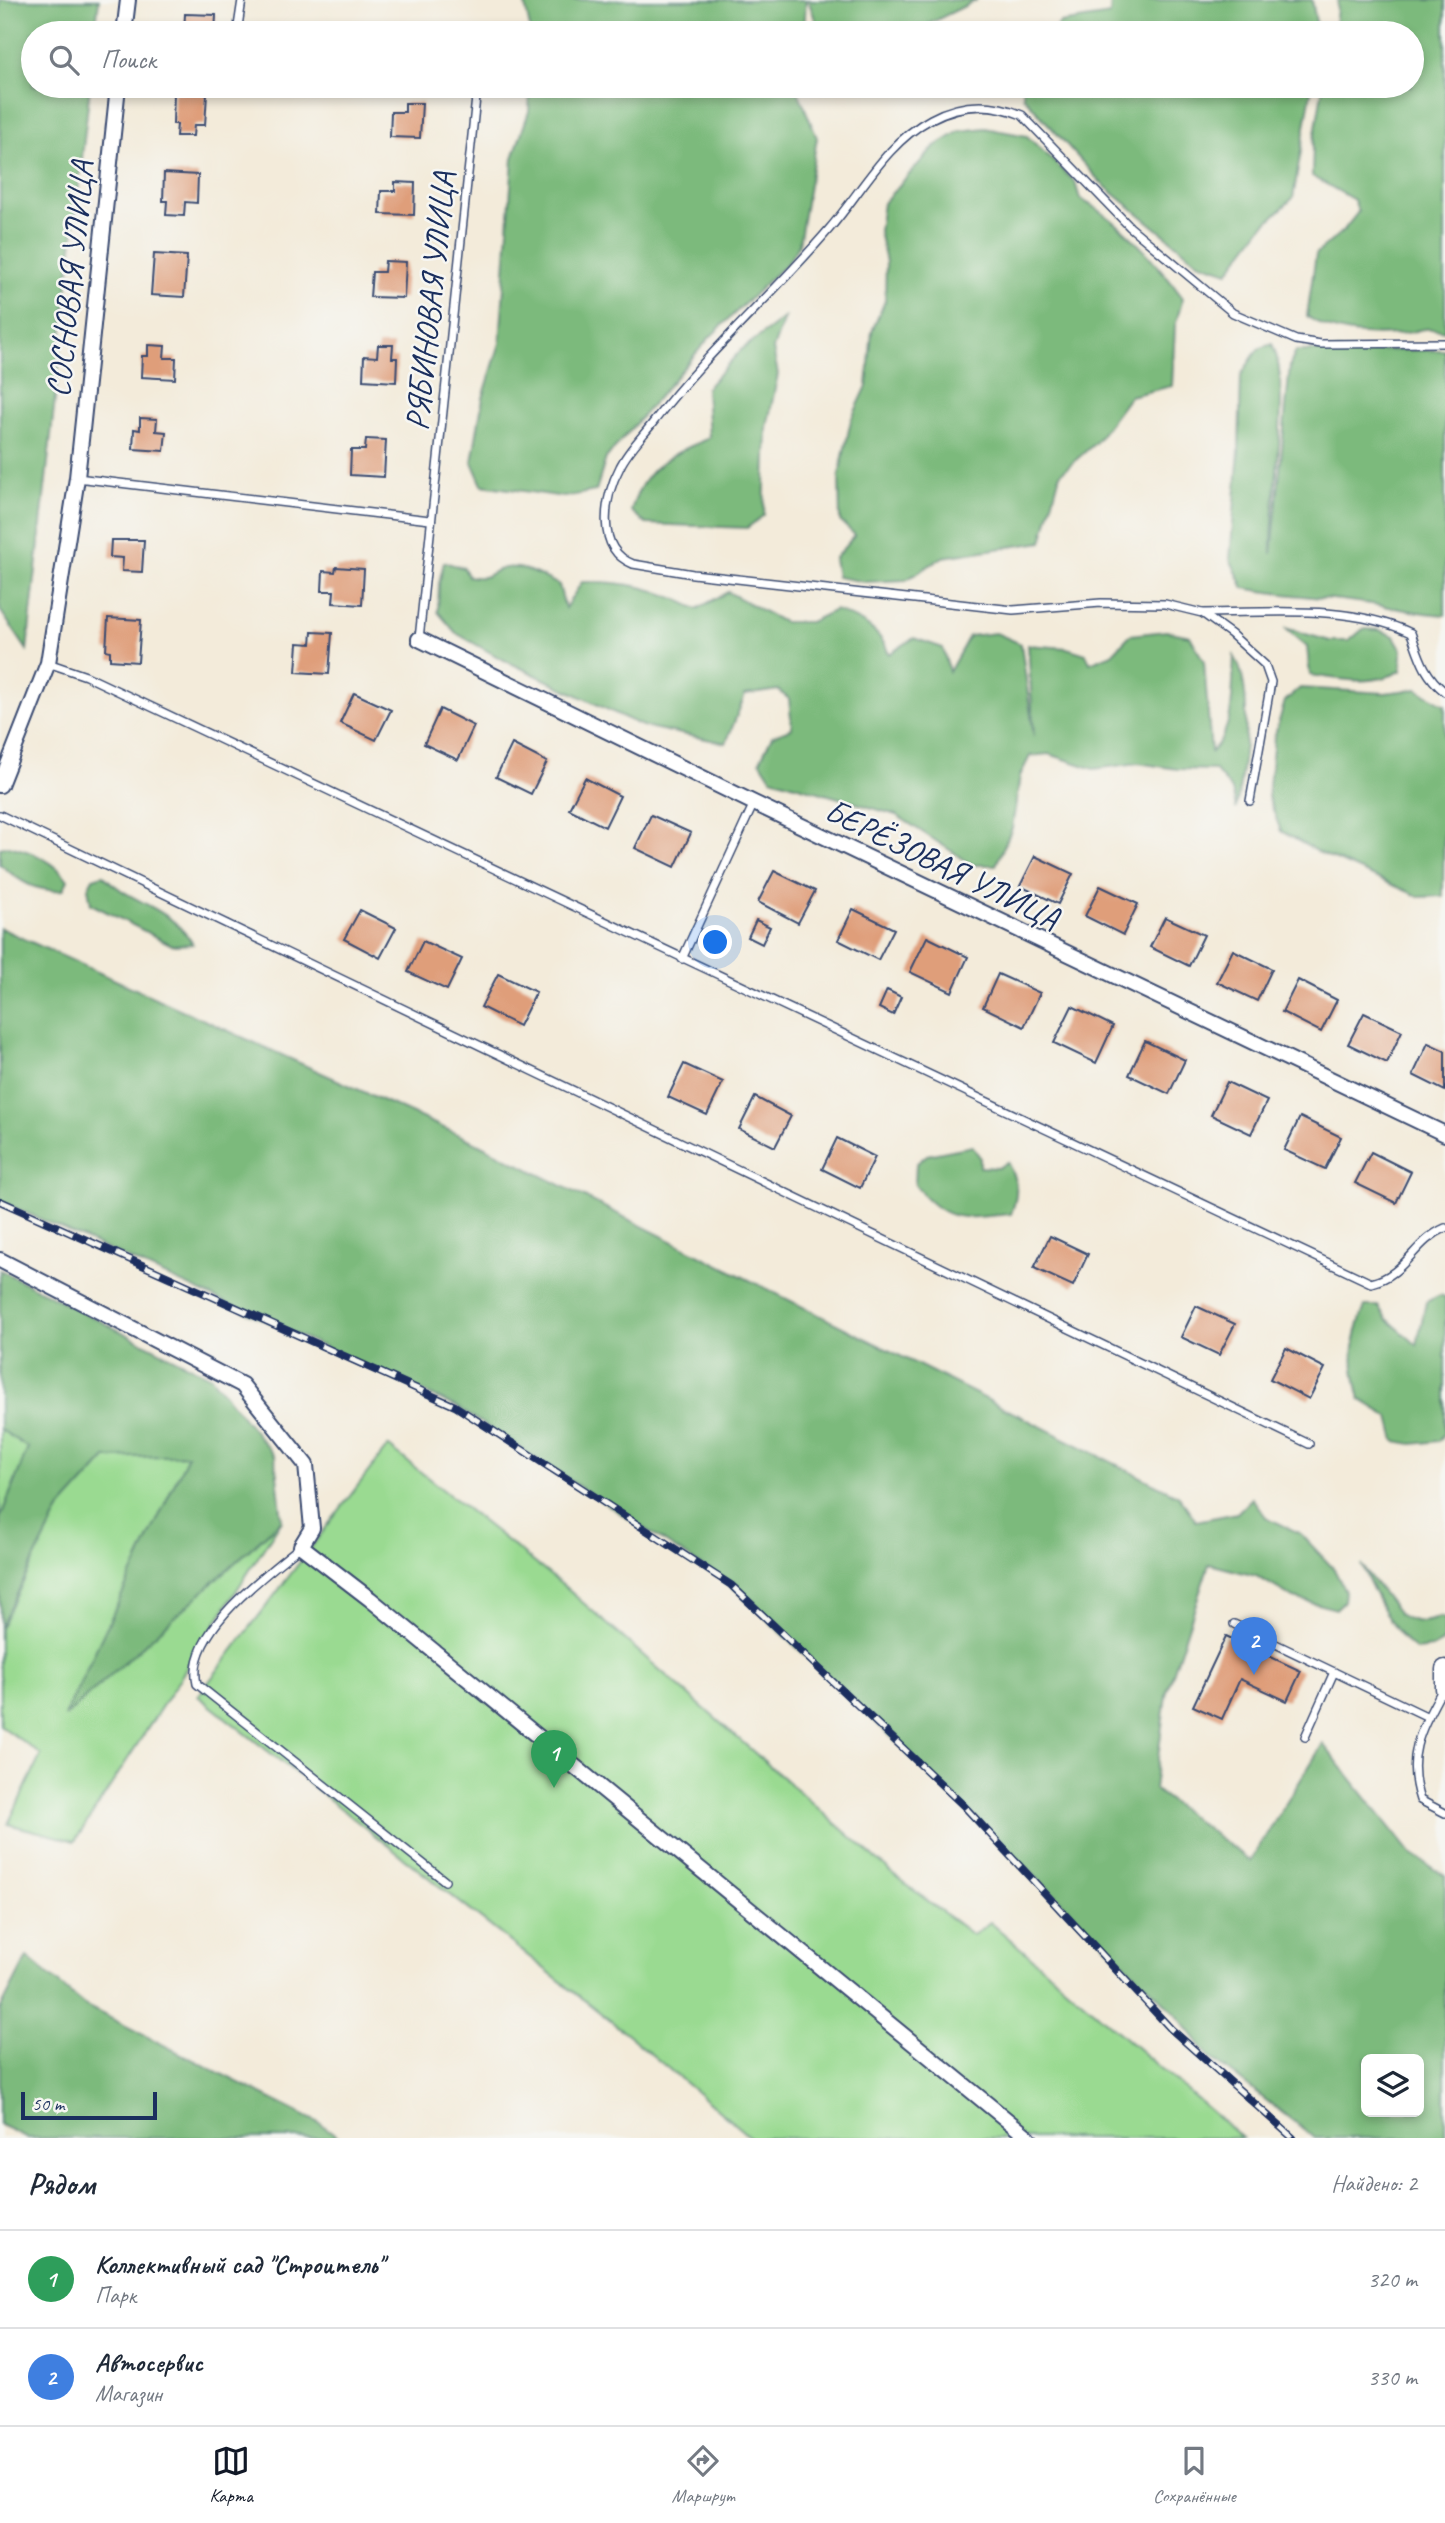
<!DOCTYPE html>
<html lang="ru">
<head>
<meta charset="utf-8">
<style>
	body { margin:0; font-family:Caveat,sans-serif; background:#f2f2f3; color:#1f2937 }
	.controls { position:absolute; right:21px; bottom:21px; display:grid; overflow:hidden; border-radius:10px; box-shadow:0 4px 10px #0003 }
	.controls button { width:63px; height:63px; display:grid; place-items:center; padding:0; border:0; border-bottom:2px solid #e0e1e3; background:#fff; color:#1f2937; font:35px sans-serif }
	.scale { position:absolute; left:21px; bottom:18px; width:136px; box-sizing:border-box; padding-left:7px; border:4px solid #1b2f5e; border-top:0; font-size:19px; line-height:24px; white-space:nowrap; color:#1b2f5e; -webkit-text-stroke:5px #f6f6f2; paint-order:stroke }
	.you { position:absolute; left:716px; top:943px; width:24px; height:24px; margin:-18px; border:5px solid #fff; border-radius:50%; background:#1a73e8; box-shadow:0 0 0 10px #1a73e833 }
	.badge { display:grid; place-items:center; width:46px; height:46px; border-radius:50%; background:#111827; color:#fff; font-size:23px; font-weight:700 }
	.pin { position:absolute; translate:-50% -58px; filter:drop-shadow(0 2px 4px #0008) }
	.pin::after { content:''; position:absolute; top:37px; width:24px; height:21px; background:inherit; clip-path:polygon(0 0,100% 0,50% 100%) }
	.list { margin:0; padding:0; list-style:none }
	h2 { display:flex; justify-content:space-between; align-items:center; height:91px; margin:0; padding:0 28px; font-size:30px }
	h2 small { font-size:23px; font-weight:400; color:#747a83 }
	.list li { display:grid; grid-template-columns:46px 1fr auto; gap:21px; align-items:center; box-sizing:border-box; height:98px; padding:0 28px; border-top:2px solid #e0e1e3 }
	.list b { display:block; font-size:26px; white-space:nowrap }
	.list p { margin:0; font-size:23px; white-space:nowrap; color:#747a83 }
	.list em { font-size:23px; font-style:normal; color:#747a83 }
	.icon { flex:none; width:38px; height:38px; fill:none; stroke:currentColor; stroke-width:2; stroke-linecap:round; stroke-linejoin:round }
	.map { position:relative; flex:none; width:1445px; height:2138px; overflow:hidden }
	.search { position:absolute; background:#fff; box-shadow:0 4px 10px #0003; left:21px; right:21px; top:21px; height:77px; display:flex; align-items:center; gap:18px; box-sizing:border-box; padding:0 24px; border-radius:38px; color:#747a83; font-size:26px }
	.sheet { height:287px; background:#fff }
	nav { display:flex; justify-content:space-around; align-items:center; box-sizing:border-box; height:98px; border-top:2px solid #e0e1e3; background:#fff; font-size:19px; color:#747a83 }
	nav a { display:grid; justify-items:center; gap:4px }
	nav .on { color:#111827 }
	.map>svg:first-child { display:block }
</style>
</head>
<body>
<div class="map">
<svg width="1445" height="2138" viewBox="0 0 1445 2138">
	<rect width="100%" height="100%" fill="#f6f6f2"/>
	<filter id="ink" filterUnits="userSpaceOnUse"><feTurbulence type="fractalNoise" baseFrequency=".0143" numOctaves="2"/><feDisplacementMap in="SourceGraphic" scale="14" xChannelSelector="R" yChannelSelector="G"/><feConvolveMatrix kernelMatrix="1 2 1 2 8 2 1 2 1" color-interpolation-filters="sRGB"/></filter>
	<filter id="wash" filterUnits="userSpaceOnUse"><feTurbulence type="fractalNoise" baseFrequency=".00686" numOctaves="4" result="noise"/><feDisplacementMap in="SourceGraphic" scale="28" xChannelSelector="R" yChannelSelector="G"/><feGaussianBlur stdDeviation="1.57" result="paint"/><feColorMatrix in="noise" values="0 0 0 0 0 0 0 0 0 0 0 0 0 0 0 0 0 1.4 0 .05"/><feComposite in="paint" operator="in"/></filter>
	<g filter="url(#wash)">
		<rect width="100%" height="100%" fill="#f3ebda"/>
		<!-- green -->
		<g fill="#9ada91" stroke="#5a8478" stroke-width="2">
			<polygon points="0,1429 28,1448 0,1519"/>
			<polygon points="388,1446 565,1587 899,1879 973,1935 990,1922 1242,2138 751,2138 626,2033 198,1696"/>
			<polygon points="188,1455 66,1715 282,1520 75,1841 8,1824 41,1755 0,1725 0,1628 59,1510 106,1458"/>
		</g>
		<!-- forest -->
		<g fill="#7bba7b" stroke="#4b746c" stroke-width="2" fill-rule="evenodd">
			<polygon points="0,0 99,0 95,33 33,33 33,86 90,86 27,650 0,610"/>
			<polygon points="524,0 806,0 804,33 531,33"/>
			<polygon points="808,0 977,0 928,24 921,33 820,33"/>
			<polygon points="1111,0 1312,0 1318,33 1051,33 1060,23 1110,15"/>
			<path d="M 1338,0 L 1445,0 L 1445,331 C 1420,325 1419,333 1397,334 C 1367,336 1331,335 1307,316 L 1316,254 L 1343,231 L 1358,212 L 1354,200 L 1312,176 L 1313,145 L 1323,86 L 1412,86 L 1412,33 L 1334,33 Z"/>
			<polygon points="530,86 796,86 817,138 799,244 789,261 710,337 606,458 596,491 564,497 482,485 472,462 483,398 500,343 513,158 529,111"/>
			<polygon points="1023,86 1312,86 1293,198 1262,227 1228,272 1198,262 1102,184 1023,96"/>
			<path d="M 985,128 L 1027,136 L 1075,182 L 1080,199 C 1121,220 1156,261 1183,298 L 1175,326 L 1172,386 L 1130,396 L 1095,443 L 1060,474 L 1042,542 L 943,557 L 906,580 L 865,582 L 837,577 L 834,559 L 855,535 L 840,521 L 839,475 L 851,420 L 867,386 L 872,331 L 885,301 L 886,262 L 879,231 L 883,203 L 934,147 L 960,131 Z"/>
			<path d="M 784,318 L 773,349 L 778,374 L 767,427 L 764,515 L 747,528 L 646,524 L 631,511 C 643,467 670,455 709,438 L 706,388 L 741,350 Z"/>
			<path d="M 1272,344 C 1293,385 1270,503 1272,554 L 1290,365 L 1296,351 L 1445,350 L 1445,615 C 1414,613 1393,607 1364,603 C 1324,597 1284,596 1244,588 L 1230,559 L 1239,451 L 1241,375 L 1258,349 Z"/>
			<path d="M 444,562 L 464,568 L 468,576 C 493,581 487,571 505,568 C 524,565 543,577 559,585 L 565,608 L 582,582 C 628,581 656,588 697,609 L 728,592 L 783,622 L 810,622 L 835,610 C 859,620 880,628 889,654 L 914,638 L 943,648 L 949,672 L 969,636 L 996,633 L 1021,644 L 1034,737 L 1028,645 L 1067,648 L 1086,654 L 1090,663 L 1112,654 L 1130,635 L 1166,631 L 1190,636 L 1204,662 L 1211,752 C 1236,727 1232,689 1234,656 C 1255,689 1243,770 1236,809 L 1232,790 L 1215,770 L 1177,769 L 1138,763 L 1094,769 L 1049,754 L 1030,756 L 1020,776 L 1012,828 L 996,865 L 973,865 L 896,815 L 771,778 L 760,761 L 772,736 L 792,728 L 789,699 L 778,690 L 745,695 L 726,743 L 642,726 L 500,658 L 456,633 L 438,612 L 439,583 Z"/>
			<path d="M 1285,628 L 1330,641 L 1349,641 L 1363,629 L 1379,630 L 1394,636 L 1402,650 L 1401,671 C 1370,687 1343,679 1310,675 L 1307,647 Z"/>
			<polygon points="1300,688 1385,693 1417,689 1445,705 1443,896 1420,897 1318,852 1281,831 1268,796 1274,738 1285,701"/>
			<path d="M 8,846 C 31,851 54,860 68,880 L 63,890 C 35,892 20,882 0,864 L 0,848 Z"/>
			<path d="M 103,875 C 131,905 167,903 193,944 L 172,945 L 91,904 L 88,888 L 93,878 Z"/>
			<path d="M 0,928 L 477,1143 L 1179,1496 L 1196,1521 L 1237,1513 L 1252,1498 L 1266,1517 L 1301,1534 L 1334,1569 L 1345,1591 L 1344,1601 L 1336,1609 L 1294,1598 L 1256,1576 L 1209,1564 L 1166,1695 L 1154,1789 L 1250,1861 L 1323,1744 L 1411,1854 L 1445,1876 L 1445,2138 L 1315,2138 L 1209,2056 L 1175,2013 L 963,1805 L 731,1585 L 455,1406 L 0,1201 ZM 1366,2059 L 1419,2059 L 1419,2112 L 1366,2112 Z"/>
			<path d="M 972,1146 L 980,1157 L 980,1167 L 998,1168 L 1007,1162 C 1018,1182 1019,1193 1011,1214 C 964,1218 946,1225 915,1185 L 916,1164 L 927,1155 Z"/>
			<polygon points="0,1270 211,1377 275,1457 282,1520 64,1717 188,1455 106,1458 59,1510 0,1628 0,1519 28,1448 0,1429"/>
			<path d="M 1440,1295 L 1445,1297 L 1445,1433 L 1439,1441 L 1412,1444 L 1395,1441 L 1389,1417 L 1360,1399 C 1350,1361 1351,1342 1365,1306 L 1378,1306 L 1386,1318 L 1417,1345 L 1426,1302 Z"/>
			<path d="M 1361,1565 L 1400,1615 C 1413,1623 1426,1624 1439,1617 L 1445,1619 L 1443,1642 L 1432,1648 L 1416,1650 C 1389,1631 1376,1594 1361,1565 Z"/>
			<polygon points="27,1957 84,2005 321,2124 340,2138 28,2138 0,2125 0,2010"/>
		</g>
		<g id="blocks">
			<!-- building -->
			<g fill="#df9e7a">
				<polygon points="185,14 216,15 215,33 184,33"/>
				<polygon points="174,92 207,94 205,125 194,125 193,136 176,136 177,124 173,124"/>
				<polygon points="405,103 422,103 420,138 390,137 391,112 405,112"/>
				<polygon points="164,173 198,175 197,203 185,202 184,216 166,215 167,201 163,201"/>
				<polygon points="395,182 415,183 414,215 380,214 381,191 395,191"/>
				<polygon points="154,254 187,256 184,297 151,295"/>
				<polygon points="385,261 406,262 404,298 370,297 372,272 384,272"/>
				<polygon points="148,345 165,346 164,358 176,358 175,379 141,377 142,356 148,356"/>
				<polygon points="378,345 393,345 392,358 397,358 396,382 363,380 364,356 377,357"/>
				<polygon points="140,418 157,419 156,431 166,432 164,451 133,449 134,429 140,430"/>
				<polygon points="366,439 386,440 384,477 350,475 351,450 365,450"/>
				<polygon points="111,540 144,540 142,572 122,571 123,558 110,557"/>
				<polygon points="336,567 364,569 362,605 333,603 334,591 322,591 323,571 335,572"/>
				<polygon points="108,618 141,620 138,662 110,660 110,651 106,650"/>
				<polygon points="312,632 332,633 329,674 296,672 298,643 311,644"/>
				<polygon points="354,693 391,710 376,740 340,723"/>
				<polygon points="440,709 474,726 458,760 424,744"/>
				<polygon points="512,744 547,762 531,794 496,777"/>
				<polygon points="585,778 620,796 605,827 569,809"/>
				<polygon points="651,815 691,833 675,867 635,848"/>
				<polygon points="1035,856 1073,874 1058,904 1020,886"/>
				<polygon points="774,871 815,891 798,923 758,902"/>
				<polygon points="1100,886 1138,904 1123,935 1085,916"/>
				<polygon points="853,909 894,929 878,960 838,940"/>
				<polygon points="360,910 396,928 380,958 344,939"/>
				<polygon points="1165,917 1204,935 1189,966 1150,947"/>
				<polygon points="756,920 770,927 762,944 748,937"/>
				<polygon points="927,937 968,957 952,992 910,972"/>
				<polygon points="423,941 462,959 447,990 408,972"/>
				<polygon points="1233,950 1272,969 1257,1001 1217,982"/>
				<polygon points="498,974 536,992 519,1026 481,1007"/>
				<polygon points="998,974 1040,993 1024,1027 983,1007"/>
				<polygon points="1298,980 1337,1000 1321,1032 1282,1012"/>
				<polygon points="887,990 901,997 893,1015 879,1008"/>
				<polygon points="1072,1006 1113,1026 1096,1063 1054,1043"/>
				<polygon points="1364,1013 1402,1031 1387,1063 1348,1044"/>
				<polygon points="1145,1041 1185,1060 1169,1094 1129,1075"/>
				<polygon points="1428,1043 1445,1051 1445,1091 1413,1075"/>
				<polygon points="684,1064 723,1082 707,1115 668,1097"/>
				<polygon points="1227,1082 1267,1101 1251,1134 1211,1115"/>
				<polygon points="755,1097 791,1116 775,1147 739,1129"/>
				<polygon points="1300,1117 1341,1137 1325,1169 1284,1150"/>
				<polygon points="837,1138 875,1157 860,1188 822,1169"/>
				<polygon points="1371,1152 1411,1172 1396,1203 1355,1183"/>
				<polygon points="1050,1236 1088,1254 1073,1286 1034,1268"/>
				<polygon points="1196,1306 1235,1324 1219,1355 1181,1337"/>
				<polygon points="1286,1348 1325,1368 1309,1399 1270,1379"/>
				<polygon points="1226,1636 1301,1671 1287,1701 1240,1679 1222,1719 1193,1706"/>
			</g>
		</g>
	</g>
	<g filter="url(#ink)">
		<use href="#blocks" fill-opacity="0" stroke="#3b4b71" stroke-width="2"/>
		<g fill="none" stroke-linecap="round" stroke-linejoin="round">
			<defs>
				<g id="service">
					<polyline points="237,33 242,0"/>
					<polyline points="77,478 430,520"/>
					<path d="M 1203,613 C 1271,613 1348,604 1411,633 C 1420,658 1424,675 1445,692"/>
					<polyline points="419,639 477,88"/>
					<path d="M 48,663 L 86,676 L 1371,1283 C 1406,1275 1413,1242 1445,1228"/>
					<path d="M 1250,801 L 1271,682 L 1265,665 L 1231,634 L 1202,613 L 1165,604 L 1101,603 L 1013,610 L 693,574 L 633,564 C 595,549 604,497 620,467 C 628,450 644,435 655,420 C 708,351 774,294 830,228 C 862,191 886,143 931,119 C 961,103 991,102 1022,115 L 1130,227 L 1233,313 L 1296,340 L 1321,344 L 1445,343"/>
					<polyline points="0,815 1309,1444"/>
					<polyline points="682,959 754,803"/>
					<path d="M 301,1546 C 265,1575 185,1633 197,1684 L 445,1881"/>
					<polyline points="1234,1624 1428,1717"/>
					<path d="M 1443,1688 C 1422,1728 1405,1754 1420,1800 L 1445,1813"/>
					<polyline points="1305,1737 1334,1672"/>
				</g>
				<g id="minor">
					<polyline points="124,33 128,0"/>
					<polyline points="419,639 754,803 1445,1134"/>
					<polyline points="0,785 48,663 77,478 118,86"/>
					<polyline points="0,1260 242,1385 306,1465 312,1528 301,1546 370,1599 1029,2138"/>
				</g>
				<polyline id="tertiary" points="1445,1669 1445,1689"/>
			</defs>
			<!-- service casing -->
			<use href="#service" stroke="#3b4b71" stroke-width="10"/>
			<!-- minor casing -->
			<use href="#minor" stroke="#3b4b71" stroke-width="18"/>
			<!-- tertiary casing -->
			<use href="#tertiary" stroke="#3b4b71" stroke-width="21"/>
			<!-- service -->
			<use href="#service" stroke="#fff" stroke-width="7"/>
			<!-- minor -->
			<use href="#minor" stroke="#fff" stroke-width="14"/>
			<!-- tertiary -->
			<use href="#tertiary" stroke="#fff" stroke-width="18"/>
			<defs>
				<polyline id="rail" points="0,1201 455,1406 731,1585 963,1805 1171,2029 1293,2138"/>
			</defs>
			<!-- rail casing -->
			<use href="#rail" stroke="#1b2f5e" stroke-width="8"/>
			<!-- rail -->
			<use href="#rail" stroke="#f6f6f2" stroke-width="5" stroke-dasharray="16" stroke-linecap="butt"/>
		</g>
	</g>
	<g text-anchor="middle" stroke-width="5" stroke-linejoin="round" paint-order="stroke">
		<!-- street labels -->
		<g font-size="33" fill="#1b2f5e" stroke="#f6f6f2">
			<text transform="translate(69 279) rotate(-84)" y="12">СОСНОВАЯ УЛИЦА</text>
			<text transform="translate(429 301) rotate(-84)" y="12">РЯБИНОВАЯ УЛИЦА</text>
			<text transform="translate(943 863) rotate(26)" y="12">БЕРЁЗОВАЯ УЛИЦА</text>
		</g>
	</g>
</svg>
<div class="controls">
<button><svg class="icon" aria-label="layers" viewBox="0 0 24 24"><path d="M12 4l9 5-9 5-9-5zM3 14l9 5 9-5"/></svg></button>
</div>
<div class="scale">50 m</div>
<div class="you"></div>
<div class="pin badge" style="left:554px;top:1788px;background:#2e9e5b">1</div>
<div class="pin badge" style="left:1254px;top:1675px;background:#3f7fe0">2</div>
<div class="search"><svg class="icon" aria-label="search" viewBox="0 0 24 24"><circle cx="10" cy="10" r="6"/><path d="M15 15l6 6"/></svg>Поиск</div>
</div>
<section class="sheet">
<h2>Рядом<small>Найдено: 2</small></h2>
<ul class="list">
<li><span class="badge" style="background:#2e9e5b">1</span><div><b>Коллективный сад &quot;Строитель&quot;</b><p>Парк</p></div><em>320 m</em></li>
<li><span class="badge" style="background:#3f7fe0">2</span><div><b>Автосервис</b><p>Магазин</p></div><em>330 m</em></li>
</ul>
</section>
<nav>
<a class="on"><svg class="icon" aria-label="map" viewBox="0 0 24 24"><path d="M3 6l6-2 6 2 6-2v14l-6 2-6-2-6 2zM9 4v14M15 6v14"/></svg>Карта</a>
<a><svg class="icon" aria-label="directions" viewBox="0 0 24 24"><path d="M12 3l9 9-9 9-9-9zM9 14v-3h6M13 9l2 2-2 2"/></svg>Маршрут</a>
<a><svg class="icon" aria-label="saved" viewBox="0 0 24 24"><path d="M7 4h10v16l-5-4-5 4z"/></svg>Сохранённые</a>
</nav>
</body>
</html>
